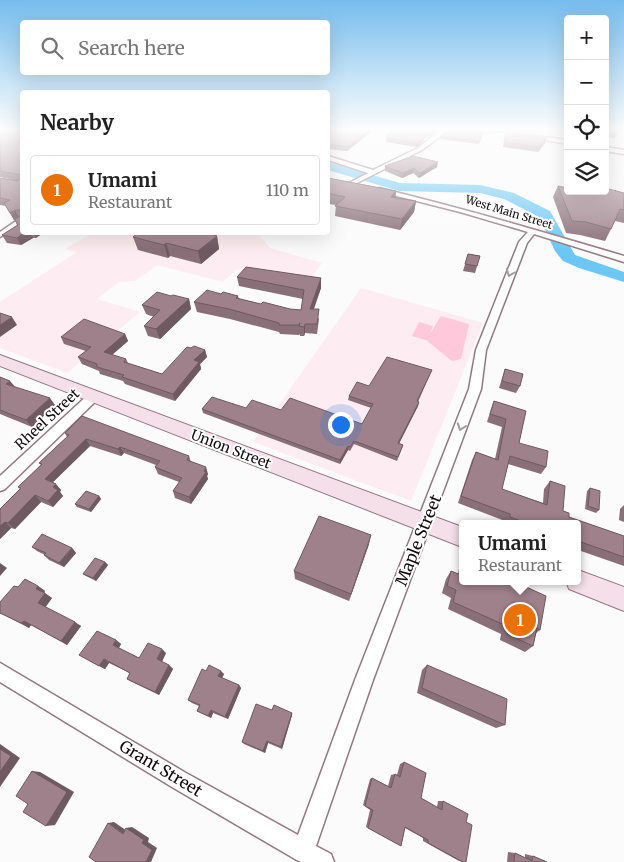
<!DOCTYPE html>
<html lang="en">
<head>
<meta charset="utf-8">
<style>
	body { margin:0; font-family:Merriweather,serif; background:#f6f6f6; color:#222 }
	.controls { position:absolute; right:15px; top:15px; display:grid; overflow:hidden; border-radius:5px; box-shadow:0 5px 20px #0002 }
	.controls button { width:45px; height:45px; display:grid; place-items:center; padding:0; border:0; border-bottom:1px solid #e0e0e0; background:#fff; color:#222; font:25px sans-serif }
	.you { position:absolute; left:340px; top:424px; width:18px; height:18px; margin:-12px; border:4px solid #fff; border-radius:50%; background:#1a73e8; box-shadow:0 0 0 8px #1a73e833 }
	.badge { display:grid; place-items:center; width:32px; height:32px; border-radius:50%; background:#137ba5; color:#fff; font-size:16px; font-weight:700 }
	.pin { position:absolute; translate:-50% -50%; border:2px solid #fff; box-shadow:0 1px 5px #0006 }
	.popup { position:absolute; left:459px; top:520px; width:122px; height:65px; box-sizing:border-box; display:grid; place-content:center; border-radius:5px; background:#fff; filter:drop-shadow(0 1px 4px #0005); font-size:16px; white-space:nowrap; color:#767676 }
	.popup b { font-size:19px; color:#222 }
	.popup::after { content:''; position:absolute; left:50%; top:100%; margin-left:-10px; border:10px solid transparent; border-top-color:#fff }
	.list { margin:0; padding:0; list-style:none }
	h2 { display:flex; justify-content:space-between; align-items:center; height:65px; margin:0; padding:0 20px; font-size:21px }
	h2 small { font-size:16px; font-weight:400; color:#767676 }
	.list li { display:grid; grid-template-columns:32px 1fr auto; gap:15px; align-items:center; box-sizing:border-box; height:70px; margin:0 10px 10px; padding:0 10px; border:1px solid #e0e0e0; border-radius:5px }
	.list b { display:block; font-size:19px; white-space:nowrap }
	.list p { margin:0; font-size:16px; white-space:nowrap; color:#767676 }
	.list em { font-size:16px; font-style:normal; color:#767676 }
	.icon { flex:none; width:28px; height:28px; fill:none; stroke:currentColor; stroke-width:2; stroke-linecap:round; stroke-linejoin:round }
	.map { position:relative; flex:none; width:624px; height:862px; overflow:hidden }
	.search { position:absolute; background:#fff; box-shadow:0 5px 20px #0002; left:20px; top:20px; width:310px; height:55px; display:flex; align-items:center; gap:12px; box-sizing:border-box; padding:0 18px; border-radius:5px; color:#767676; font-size:19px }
	.panel { position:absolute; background:#fff; box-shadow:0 5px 20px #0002; left:20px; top:90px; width:310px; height:145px; border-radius:5px }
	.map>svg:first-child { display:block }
</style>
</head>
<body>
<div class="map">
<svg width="624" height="862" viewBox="0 0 624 862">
	<rect width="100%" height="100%" fill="#fafbfa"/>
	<!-- built -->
	<g fill="#fdecf1">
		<polygon points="92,233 249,233 260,236 270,248 322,263 307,283 237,269 223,282 157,265 135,281 119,282 97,299 140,312 67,373 0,348 0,302 77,252 65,249"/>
		<polygon points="361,288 483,323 411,501 253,442"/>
	</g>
	<!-- green -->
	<g fill="#ffc8db">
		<polygon points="544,129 568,129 568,135 534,135 512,131"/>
		<polygon points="441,316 469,324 461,359 452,361 426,340 412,336 419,322 433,326 430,334"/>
	</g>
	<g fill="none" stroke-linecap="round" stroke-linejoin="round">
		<!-- river -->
		<polygon fill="#6cc7f5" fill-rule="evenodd" points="328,162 400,183 480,185 514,193 550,211 575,255 624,272 624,282 579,268 563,261 555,251 539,217 504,199 480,193 399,191 328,170"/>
		<defs>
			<g id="minor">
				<polygon points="415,129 518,129 481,133 446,132 422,150 349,187 346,185 347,184 368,173 328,160 328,156 373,170 418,148 440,131"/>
				<polygon points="528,135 568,140 568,144 530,138"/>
				<polygon points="605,147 624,150 624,154 605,151"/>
				<path d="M 379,188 C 462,208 543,232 624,256 L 624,262 L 534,234 L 527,243 L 486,350 L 481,389 L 373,680 L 316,846 L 331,854 L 334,862 L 301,862 L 295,859 L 172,787 L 0,682 L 0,663 L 186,773 L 298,835 L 355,680 L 469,389 L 476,350 L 519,242 L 528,232 L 460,212 L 377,191 L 377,189 Z"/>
				<polygon points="19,219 22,219 22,224 0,237 0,232"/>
				<polygon points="94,392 98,393 100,396 98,399 5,489 0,491 0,476 90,393"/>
			</g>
			<g id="secondary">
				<polygon points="0,355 462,527 462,547 0,366"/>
				<polygon points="578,570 624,587 624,611 569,589 566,581 578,581"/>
			</g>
		</defs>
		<!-- minor casing -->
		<use href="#minor" stroke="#957781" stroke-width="3"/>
		<!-- secondary casing -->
		<use href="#secondary" stroke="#957781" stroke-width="2"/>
		<!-- path -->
		<polyline stroke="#adaaab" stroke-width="1" stroke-dasharray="2 2" stroke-linecap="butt" points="616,132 624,132"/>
		<!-- minor -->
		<use href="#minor" fill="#fff" fill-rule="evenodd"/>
		<!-- secondary -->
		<use href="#secondary" fill="#f5dfe8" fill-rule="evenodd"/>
	</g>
	<!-- wall -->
	<g fill="#896f78">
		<polygon points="0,129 22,129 22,232 44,232 36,238 33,238 21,245 7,243 2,235 17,225 15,220 19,217 14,220 6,206 0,205 0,178 15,180 0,177"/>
		<polygon points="328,129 371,132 347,151 328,149"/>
		<polygon points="436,129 435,132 428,138 424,138 423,142 416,147 386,142 386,138"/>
		<polygon points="605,129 620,129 615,138 605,138"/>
		<polygon points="483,131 479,144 439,139 440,137"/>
		<polygon points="506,132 545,143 538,152 503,147"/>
		<polygon points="385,166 437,167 419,178 413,173 402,178 385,171"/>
		<polygon points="328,178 396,191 395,197 416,201 414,212 400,230 335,216 336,205 328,204"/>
		<polygon points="558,186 584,193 624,193 624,223 615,221 605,241 580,235 566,233 553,197"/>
		<polygon points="217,236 219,249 201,264 170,256 168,258 138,250 133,237"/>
		<polygon points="468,254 480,256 475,273 463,271"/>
		<polygon points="237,277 321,278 321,288 314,309 319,319 317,334 305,333 304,336 300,336 300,334 299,335 280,334 279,332 230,319 197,312 194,302 221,294 238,296 239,299 261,304 290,309 301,310 303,299 239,286"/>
		<polygon points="171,296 189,299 191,309 160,339 148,336 144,326 154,317 146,314 142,305"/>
		<polygon points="125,334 128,341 112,355 126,359 128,363 162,374 191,348 205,350 207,357 200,364 201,369 175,401 125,384 123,381 100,374 99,371 82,364 78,357 86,351 64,344 61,337"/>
		<polygon points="505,369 520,386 516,393 499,388"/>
		<polygon points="432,370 418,402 419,402 418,406 399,444 403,445 397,461 354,444 350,451 348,450 340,464 203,413 202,409 246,408 362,424 371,408 348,400 349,396 369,386"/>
		<polygon points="0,377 15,387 55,405 32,427 0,414"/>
		<polygon points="494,401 526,411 519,443 546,467 541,474 508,464 502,489 543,503 544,489 550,481 563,511 569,517 624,536 624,566 578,550 578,524 505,524 505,521 458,503 472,460 476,452 495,459 502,427 487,422 491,409"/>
		<polygon points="65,433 189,456 191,462 208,474 207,476 208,479 191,504 175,498 173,491 179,482 158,474 155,467 156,465 124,453 121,456 90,446 53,482 61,490 60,492 63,496 53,507 41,502 15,529 11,528 0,539 0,509 20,489 18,487 41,465 39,463 67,437"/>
		<polygon points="590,488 599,510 596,513 585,509 587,491"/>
		<polygon points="99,496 101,499 91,512 77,507 75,504"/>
		<polygon points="624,505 624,522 619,520 620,509"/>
		<polygon points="369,544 349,601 295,579 294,571"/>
		<polygon points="32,547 72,548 76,553 64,567 49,560 44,555 45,555 37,551"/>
		<polygon points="105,562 108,565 96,581 86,576 83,574"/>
		<polygon points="462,564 462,581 540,630 536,633 533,646 525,652 500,640 501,634 448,609 451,598 442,593 446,579 451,571 458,574 459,569"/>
		<polygon points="38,586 45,591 44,593 52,598 45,607 81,626 67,645 31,625 29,628 0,613 0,602 18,587"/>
		<polygon points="116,640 121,644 119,648 139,658 166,653 162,662 169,665 173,669 159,695 132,682 127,679 130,673 109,663 105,669 79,655"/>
		<polygon points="427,665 505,725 496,728 417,693 422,670"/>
		<polygon points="206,671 224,674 222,678 239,685 241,688 228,719 213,713 211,718 197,711 199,706 192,703 188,700"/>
		<polygon points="272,710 292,713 292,715 282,749 268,743 265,753 244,744 242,742"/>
		<polygon points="404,762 421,798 437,807 438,801 443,801 466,822 466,862 462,862 459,861 423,841 423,838 405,828 401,846 366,827 370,810 363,805 370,779 372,778 388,786 391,775 395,774 397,775 400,764"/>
		<polygon points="508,852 515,853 525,858 525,854 533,856 547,862 507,862"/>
	</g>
	<!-- shaded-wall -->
	<g fill="#6f5a61">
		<polygon points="369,129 372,129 371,132 347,151 348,147"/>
		<polygon points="436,129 435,132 428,138 428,134"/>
		<polygon points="424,138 423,142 416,147 417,143"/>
		<polygon points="546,138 545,143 538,152 539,147"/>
		<polygon points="438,162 437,167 419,178 420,173"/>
		<polygon points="414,168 413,173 402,178 403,173"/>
		<polygon points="396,191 395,202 391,197"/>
		<polygon points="416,201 414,212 400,230 402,219"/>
		<polygon points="15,210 19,217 14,220 10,213"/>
		<polygon points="25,232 30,232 33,238 21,245 17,238"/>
		<polygon points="33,232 44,232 36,238"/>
		<polygon points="217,236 219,249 201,264 198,251"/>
		<polygon points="166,243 170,256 168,258 164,245"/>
		<polygon points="321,278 321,288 310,318 310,309"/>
		<polygon points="189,299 191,309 160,339 156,329"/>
		<polygon points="12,317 17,325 0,337 0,325"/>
		<polygon points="305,324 305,333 304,336 304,327"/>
		<polygon points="125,334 128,341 107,359 104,352"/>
		<polygon points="205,350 207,357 200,364 201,369 175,401 173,394 194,360"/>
		<polygon points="10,381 16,388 6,384"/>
		<polygon points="50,398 55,405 32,427 26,420"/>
		<polygon points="419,402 418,406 397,447 398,443"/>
		<polygon points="86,439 90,446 50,485 45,479"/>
		<polygon points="348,446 348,450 340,464 340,460"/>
		<polygon points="120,447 124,453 121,456 118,449"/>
		<polygon points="206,467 208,474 207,476 208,479 191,504 189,497"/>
		<polygon points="56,484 61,490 60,492 63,496 53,507 48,501 53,487"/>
		<polygon points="35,495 41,502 15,529 8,523"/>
		<polygon points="99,496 101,499 91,512 89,509"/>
		<polygon points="5,522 11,528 0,539 0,526"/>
		<polygon points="371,535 369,544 349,601 351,594"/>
		<polygon points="72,548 76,553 64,567 59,563"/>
		<polygon points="105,562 108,565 96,581 93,578"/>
		<polygon points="0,563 7,568 0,576"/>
		<polygon points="38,586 45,591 43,594 36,589"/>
		<polygon points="45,593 52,598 45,608 38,603"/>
		<polygon points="24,621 31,625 29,628 21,623"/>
		<polygon points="75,622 81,626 67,645 61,641"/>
		<polygon points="116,640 121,644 118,649 113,645"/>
		<polygon points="162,649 166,653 161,663 157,659"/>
		<polygon points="104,659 109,663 105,669 99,666"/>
		<polygon points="169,665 173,669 159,695 155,692"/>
		<polygon points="221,671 224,674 221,680 218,676"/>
		<polygon points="239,685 241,688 228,719 225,717"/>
		<polygon points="211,710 213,713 211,718 208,716"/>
		<polygon points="292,713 292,715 282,749 281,747"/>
		<polygon points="267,741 268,743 265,753 263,751"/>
		<polygon points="0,744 20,758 0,787"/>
		<polygon points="32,771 40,772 74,792 55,825 46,826"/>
		<polygon points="114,822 130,833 123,834 108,823"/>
		<polygon points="132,827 149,838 148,842 157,848 151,862 146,862 142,843 126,828"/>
	</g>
	<!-- building -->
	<g fill="#9f818b" stroke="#6f5a61">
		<polygon points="0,129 22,129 22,232 25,232 17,238 2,235 18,225 15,220 20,216 20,210 15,210 10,213 4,203 10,200 0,198 0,178 18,181 21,175 0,171"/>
		<polygon points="328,129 369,129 348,147 328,144"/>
		<polygon points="392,129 435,129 428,134 424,134 424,138 417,143 386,138"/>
		<polygon points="447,131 483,131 480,141 440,137"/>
		<polygon points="506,132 546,138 539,147 504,142"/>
		<polygon points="413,156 438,162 420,173 414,168 403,173 385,166"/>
		<polygon points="328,178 396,191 391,197 416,201 402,219 335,206 345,197 328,193"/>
		<polygon points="558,186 568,188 568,191 580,191 584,193 586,191 605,191 605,188 624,193 624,210 620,209 611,229 586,222 572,221"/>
		<polygon points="139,232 204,232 217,236 198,251 166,243 164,245 133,237"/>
		<polygon points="468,254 480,256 477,266 465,264"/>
		<polygon points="246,267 321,278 310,309 319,309 317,324 305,324 304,327 299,326 300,323 299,325 279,325 279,323 229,309 194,302 207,290 221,294 223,292 238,296 236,298 261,304 263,302 290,309 301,310 304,290 237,277"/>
		<polygon points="157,292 171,296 173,295 189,299 156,329 144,326 160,310 142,305"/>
		<polygon points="0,313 12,317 0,325"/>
		<polygon points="84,319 125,334 104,352 126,359 124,362 162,374 187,347 191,348 194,346 205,350 194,360 199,362 173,394 122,377 124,375 97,367 97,364 78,357 91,347 61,337"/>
		<polygon points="387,357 432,370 417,401 419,402 398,443 403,445 398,457 354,441 350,447 348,446 340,460 202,409 212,397 246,408 252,400 281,410 290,398 362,424 373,404 349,396 357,382 369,386"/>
		<polygon points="505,369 523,374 520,386 502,381"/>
		<polygon points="0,377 10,381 6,384 50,398 26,420 0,410"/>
		<polygon points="494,401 526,411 519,443 548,451 546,467 510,456 502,489 547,505 550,481 565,486 563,511 569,513 569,517 624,536 624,557 578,541 578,524 529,524 510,517 510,514 461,496 476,452 498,460 506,419 490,414"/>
		<polygon points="82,416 189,456 187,460 206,467 204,471 206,472 189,497 173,491 182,478 155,467 160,461 120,447 118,449 86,439 45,479 56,484 53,487 58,490 48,501 35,495 8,523 5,522 0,526 0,509 21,488 18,487 42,464 39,463 69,435 65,433"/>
		<polygon points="590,488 600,491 599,510 588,506"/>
		<polygon points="86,491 99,496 89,509 75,504"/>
		<polygon points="319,516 371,535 351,594 294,571"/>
		<polygon points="42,534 72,548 59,563 44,555 46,553 32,547"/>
		<polygon points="95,558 105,562 93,578 83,574"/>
		<polygon points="462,568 462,581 513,581 546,596 540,630 537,628 533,646 507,634 509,627 453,602 456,590 447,586 451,571 461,575"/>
		<polygon points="25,579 38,586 36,589 45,593 38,603 75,622 61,641 24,621 21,623 0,613 0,602 14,586 18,587"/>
		<polygon points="97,631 116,640 113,645 139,658 148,643 162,649 157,659 169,665 155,692 127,679 130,673 104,659 99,666 79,655"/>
		<polygon points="209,665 221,671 218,676 239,685 225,717 211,710 208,716 197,711 200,705 188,700 202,669 206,671"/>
		<polygon points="427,665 507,699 505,725 422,688"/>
		<polygon points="256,704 272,710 274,705 292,713 281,747 267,741 263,751 242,742"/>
		<polygon points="0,749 11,756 0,772"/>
		<polygon points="404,762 426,773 421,798 442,810 443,801 468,814 466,822 472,825 466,862 463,862 428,843 428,840 405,827 401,846 368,828 373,810 365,806 372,778 391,788 395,774 400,777"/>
		<polygon points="32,771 67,792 46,826 23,812 28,804 16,796"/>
		<polygon points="108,823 123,834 126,828 144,840 142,843 152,850 146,862 96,862 89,857"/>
		<polygon points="515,853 532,861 533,856 547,862 514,862"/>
	</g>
	<!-- one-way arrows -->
	<defs><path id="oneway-chevron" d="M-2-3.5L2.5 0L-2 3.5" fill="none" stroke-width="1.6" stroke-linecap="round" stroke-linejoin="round" transform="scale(1.25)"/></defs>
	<g stroke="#a19d9f">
		<use href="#oneway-chevron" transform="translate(510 273) rotate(111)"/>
		<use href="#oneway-chevron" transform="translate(461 427) rotate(110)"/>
	</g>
	<!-- sky -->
	<linearGradient id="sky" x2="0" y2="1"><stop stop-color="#76bced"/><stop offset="0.52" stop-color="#fdfdfd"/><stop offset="1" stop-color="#fdfdfd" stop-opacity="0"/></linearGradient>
	<rect width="624" height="250" fill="url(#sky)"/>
	<g text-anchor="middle" stroke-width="4" stroke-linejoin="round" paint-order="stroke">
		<!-- far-street labels -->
		<g font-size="11" fill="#140a0e" stroke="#fff">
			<text transform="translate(509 212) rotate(17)" y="4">West Main Street</text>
		</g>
		<!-- street labels -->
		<g font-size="14" fill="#140a0e" stroke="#fff">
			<text transform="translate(47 419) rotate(-43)" y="5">Rheel Street</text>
			<text transform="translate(231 449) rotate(21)" y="5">Union Street</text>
		</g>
		<!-- near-street labels -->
		<g font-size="16" fill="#140a0e" stroke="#fff">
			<text transform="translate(418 540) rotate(-68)" y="6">Maple Street</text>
			<text transform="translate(161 768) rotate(31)" y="6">Grant Street</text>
		</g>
	</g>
</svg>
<div class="controls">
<button>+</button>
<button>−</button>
<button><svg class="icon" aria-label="locate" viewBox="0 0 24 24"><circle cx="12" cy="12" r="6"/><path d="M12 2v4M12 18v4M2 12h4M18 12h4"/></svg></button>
<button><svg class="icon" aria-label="layers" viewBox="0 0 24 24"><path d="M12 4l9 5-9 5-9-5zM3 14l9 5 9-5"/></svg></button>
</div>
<div class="you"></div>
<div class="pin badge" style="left:520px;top:620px;background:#e8710a">1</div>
<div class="popup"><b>Umami</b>Restaurant</div>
<div class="search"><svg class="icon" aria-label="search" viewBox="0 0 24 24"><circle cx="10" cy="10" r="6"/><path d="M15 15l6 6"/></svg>Search here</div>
<section class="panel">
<h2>Nearby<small></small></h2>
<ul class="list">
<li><span class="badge" style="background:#e8710a">1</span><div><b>Umami</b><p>Restaurant</p></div><em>110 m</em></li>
</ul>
</section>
</div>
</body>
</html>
